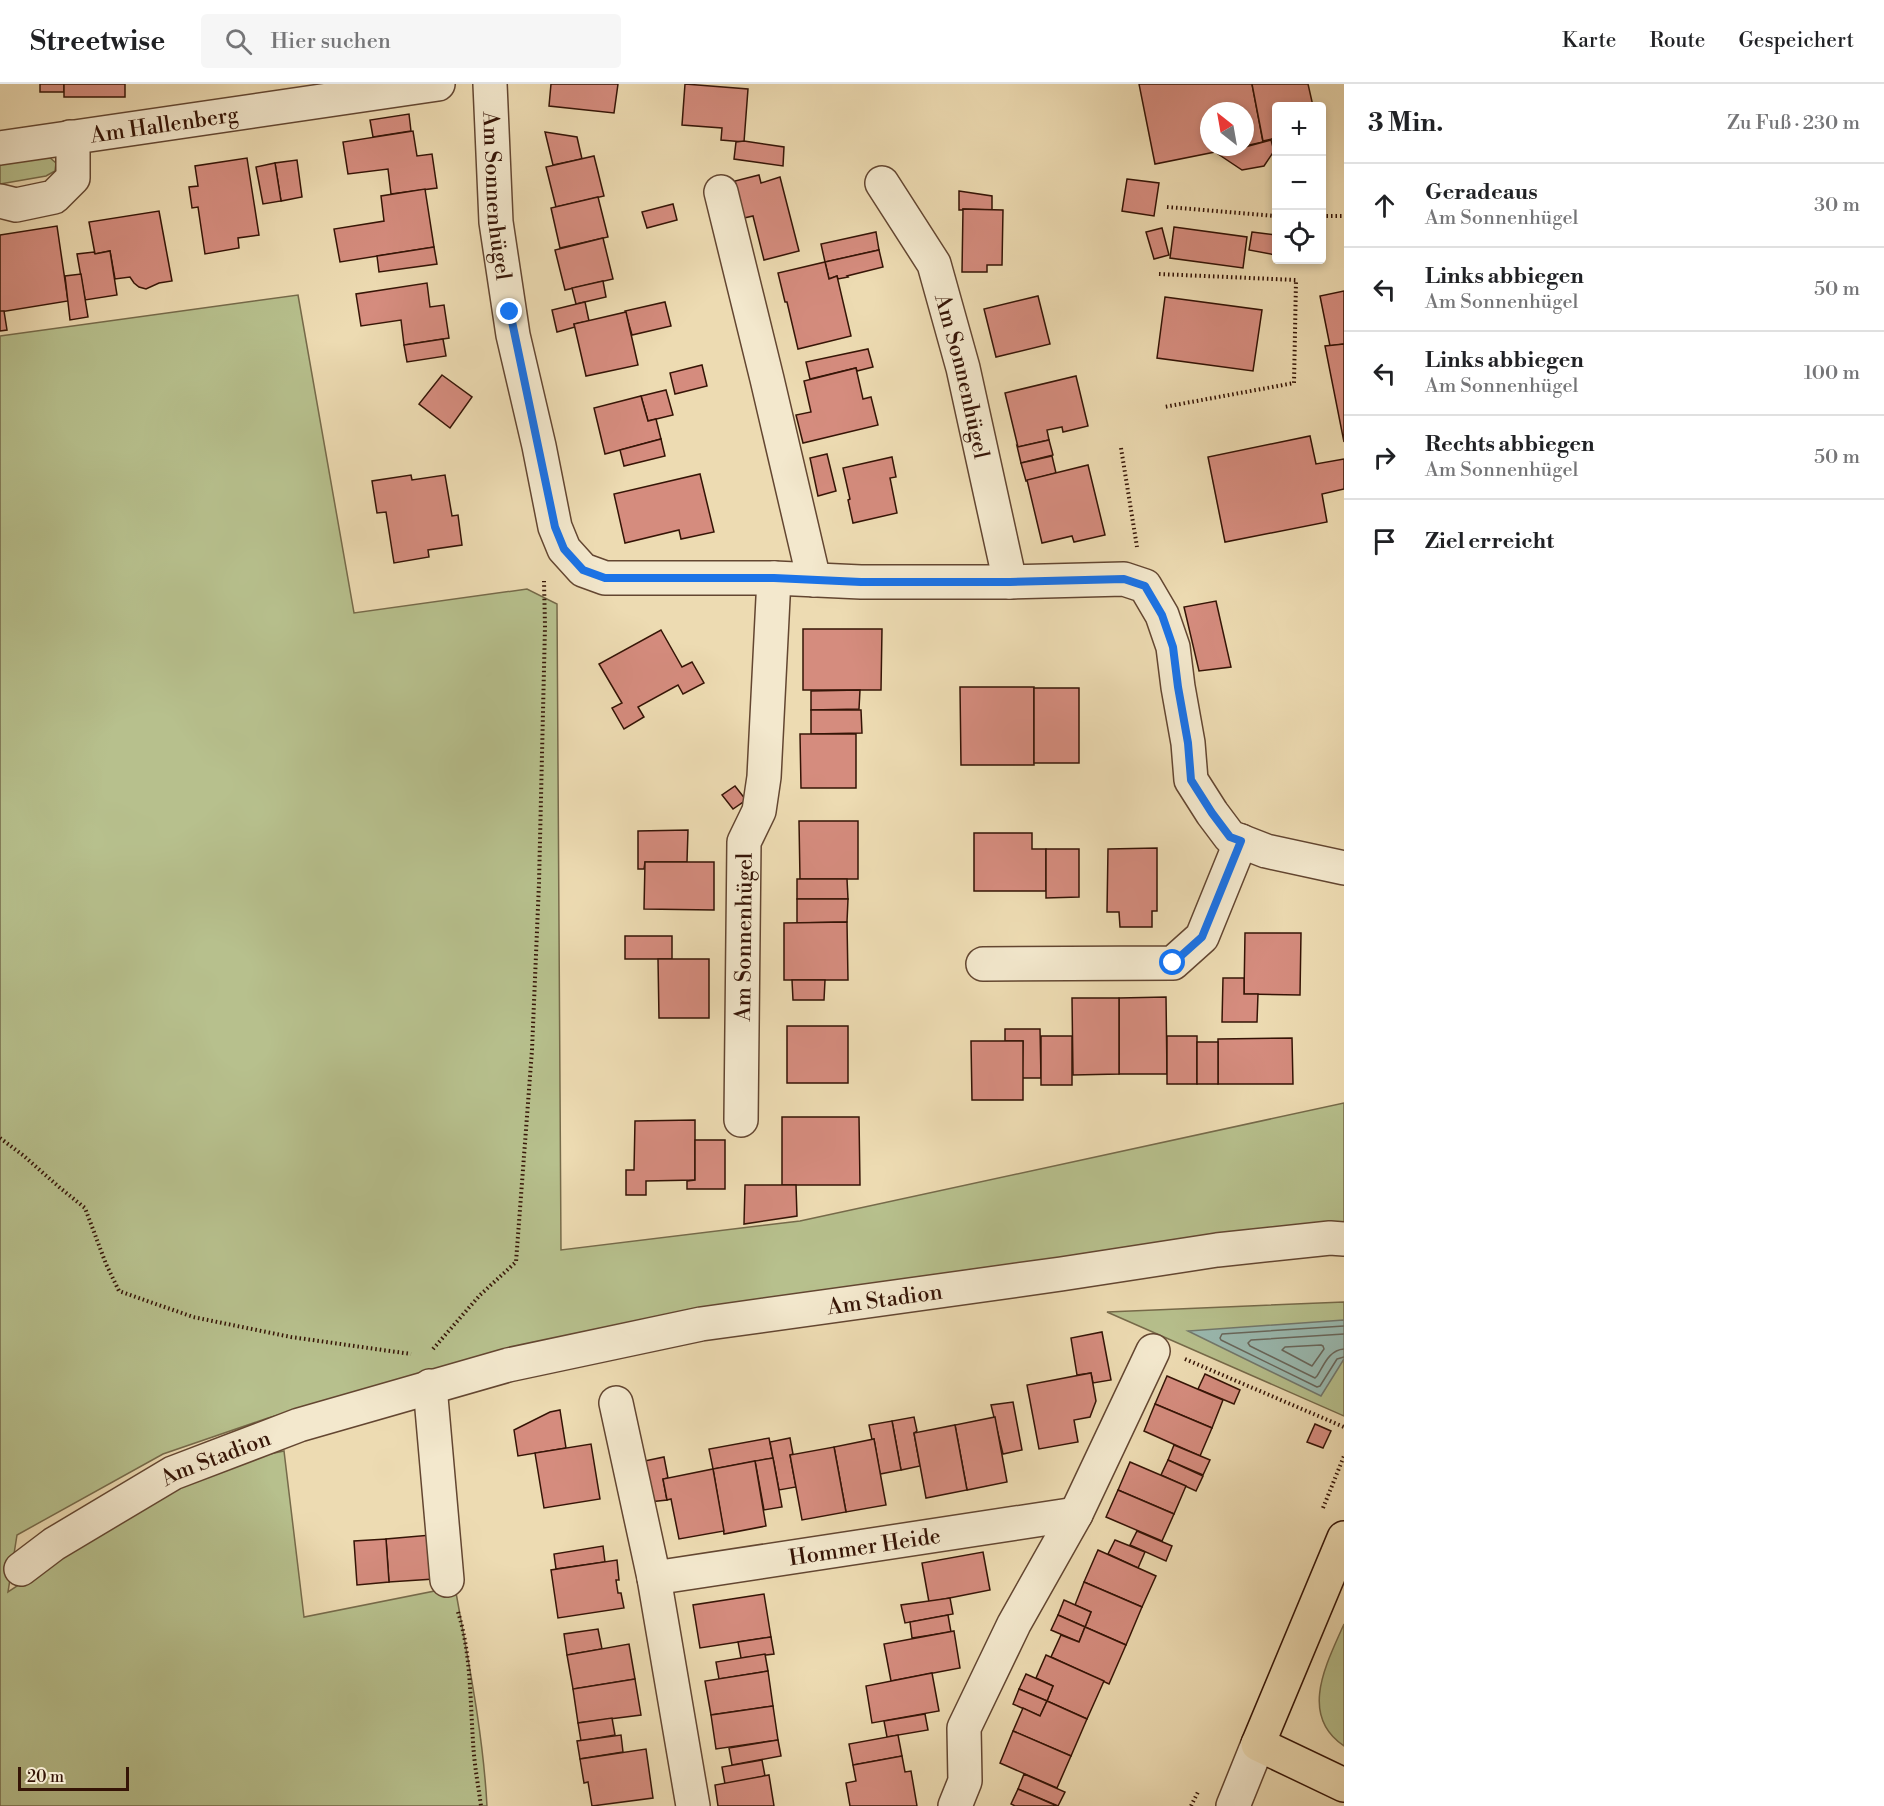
<!DOCTYPE html>
<html lang="de">
<head>
<meta charset="utf-8">
<style>
	body { margin:0; font-family:"Libre Bodoni",serif; background:#f6f6f6; color:#202124 }
	.controls { position:absolute; right:18px; top:18px; display:grid; overflow:hidden; border-radius:6px; box-shadow:0 3px 9px #0003 }
	.controls button { width:54px; height:54px; display:grid; place-items:center; padding:0; border:0; border-bottom:2px solid #e0e0e0; background:#fff; color:#202124; font:30px sans-serif }
	.compass { position:absolute; left:1200px; top:18px; width:54px; height:54px; border-radius:50%; background:#fff; box-shadow:0 3px 9px #0003; rotate:329deg }
	.scale { position:absolute; left:18px; bottom:15px; width:111px; box-sizing:border-box; padding-left:6px; border:3px solid #351406; border-top:0; font-size:16px; line-height:21px; white-space:nowrap; color:#351406; -webkit-text-stroke:4px #f3e8cd; paint-order:stroke }
	.stop { position:absolute; width:18px; height:18px; margin:-14px; border:4px solid #1a73e8; border-radius:50%; background:#fff }
	.stop.end { background:#1a73e8; border-color:#fff; box-shadow:0 2px 6px #0008 }
	.list { margin:0; padding:0; list-style:none }
	h2 { display:flex; justify-content:space-between; align-items:center; height:78px; margin:0; padding:0 24px; font-size:26px }
	h2 small { font-size:20px; font-weight:400; color:#757577 }
	.list li { display:grid; grid-template-columns:39px 1fr auto; gap:18px; align-items:center; box-sizing:border-box; height:84px; padding:0 24px; border-top:2px solid #e0e0e0 }
	.list b { display:block; font-size:22px; white-space:nowrap }
	.list p { margin:0; font-size:20px; white-space:nowrap; color:#757577 }
	.list em { font-size:20px; font-style:normal; color:#757577 }
	.icon { flex:none; width:33px; height:33px; fill:none; stroke:currentColor; stroke-width:2; stroke-linecap:round; stroke-linejoin:round }
	.map { position:relative; flex:none; width:1344px; height:1722px; overflow:hidden }
	header { display:flex; align-items:center; gap:36px; box-sizing:border-box; height:84px; padding:0 30px; background:#fff; border-bottom:2px solid #e0e0e0 }
	header strong { font-size:28px }
	nav { display:flex; gap:33px; margin-inline-start:auto; font-size:21px }
	.search { width:420px; height:54px; background:#f6f6f6; display:flex; align-items:center; gap:15px; box-sizing:border-box; padding:0 21px; border-radius:6px; color:#757577; font-size:22px }
	main { display:flex }
	aside { flex:1; background:#fff }
	.map>svg:first-child { display:block }
</style>
</head>
<body>
<header>
<strong>Streetwise</strong>
<div class="search"><svg class="icon" aria-label="search" viewBox="0 0 24 24"><circle cx="10" cy="10" r="6"/><path d="M15 15l6 6"/></svg>Hier suchen</div>
<nav><a>Karte</a><a>Route</a><a>Gespeichert</a></nav>
</header>
<main>
<div class="map">
<svg width="1344" height="1722" viewBox="0 0 1344 1722">
	<rect width="100%" height="100%" fill="#eddbb2"/>
	<filter id="stains"><feTurbulence type="fractalNoise" baseFrequency=".00333" numOctaves="4"/><feColorMatrix values="0 0 0 0 .2 0 0 0 0 .09 0 0 0 0 .02 0 0 0 .5 -.17"/></filter>
	<radialGradient id="worn" r=".72"><stop offset=".6" stop-color="#630" stop-opacity="0"/><stop offset="1" stop-color="#630" stop-opacity=".3"/></radialGradient>
	<!-- green -->
	<g fill="#b7c08d" stroke="#766a4a" stroke-width="1.5">
		<polygon points="48,72 56,79 55,87 46,92 0,100 0,78"/>
		<path d="M 298,211 L 354,529 L 527,505 L 557,520 L 561,1166 L 800,1137 L 1344,1019 L 1344,1148 L 403,1295 L 268,1334 L 163,1370 L 17,1451 L 8,1508 L 174,1399 L 227,1379 L 284,1367 L 304,1533 L 455,1503 C 468,1576 483,1648 487,1722 L 0,1722 L 0,252 Z"/>
		<polygon points="1344,1218 1344,1332 1107,1228"/>
		<path d="M 1344,1540 L 1344,1662 C 1298,1631 1327,1579 1344,1540 Z"/>
	</g>
	<!-- water -->
	<polygon fill="#9abab1" stroke="#72786d" stroke-width="1.5" points="1344,1236 1344,1275 1321,1312 1188,1247"/>
	<g fill="none" stroke-linecap="round" stroke-linejoin="round">
		<!-- shore -->
		<g stroke="#68675c" stroke-width="1.5">
			<polyline points="1344,1242 1222,1250 1220,1254 1221,1256 1317,1303 1320,1302 1337,1275 1344,1273"/>
			<path d="M 1344,1250 L 1251,1256 L 1248,1259 L 1250,1262 L 1315,1294 L 1317,1292 C 1324,1281 1329,1266 1344,1265"/>
			<polygon points="1321,1261 1323,1262 1324,1265 1312,1282 1282,1266 1285,1263"/>
		</g>
	</g>
	<!-- building -->
	<g fill="#d58c7e" stroke="#351406" stroke-width="1.5">
		<rect x="40" y="0" width="24" height="8"/>
		<rect x="64" y="0" width="61" height="13"/>
		<polygon points="551,0 618,0 614,29 549,22"/>
		<polygon points="685,0 748,5 744,58 721,56 722,44 682,41"/>
		<polygon points="1139,0 1252,0 1263,58 1245,62 1245,27 1209,27 1209,63 1240,63 1155,80"/>
		<polygon points="1252,0 1308,0 1313,22 1276,22 1276,54 1263,57"/>
		<polygon points="409,30 411,47 373,53 370,36"/>
		<polygon points="413,47 417,72 432,70 437,104 391,110 388,85 348,90 343,58"/>
		<polygon points="545,48 577,53 582,75 553,81"/>
		<polygon points="1271,56 1274,67 1264,82 1242,86 1215,68 1245,63"/>
		<polygon points="744,57 784,63 783,82 734,75 736,58"/>
		<polygon points="594,72 604,112 556,123 546,83"/>
		<polygon points="247,74 259,151 238,154 239,164 205,170 198,123 192,124 189,103 198,102 195,82"/>
		<polygon points="297,76 302,113 281,117 275,79"/>
		<polygon points="275,79 281,117 263,120 256,83"/>
		<polygon points="759,91 761,99 780,93 799,167 764,176 753,132 744,134 735,97"/>
		<polygon points="1127,95 1159,99 1154,132 1122,127"/>
		<polygon points="425,105 434,163 340,178 334,145 384,137 381,112"/>
		<polygon points="959,107 992,112 992,126 963,125 963,126 959,126"/>
		<polygon points="598,113 608,153 560,164 551,124"/>
		<polygon points="673,120 677,136 647,144 642,128"/>
		<polygon points="963,125 1003,126 1002,181 987,181 987,188 962,188"/>
		<polygon points="159,127 172,197 159,199 146,205 139,203 134,199 130,193 115,195 110,167 95,170 89,138"/>
		<polygon points="57,142 68,217 0,228 0,151"/>
		<polygon points="1174,143 1247,153 1243,184 1170,174"/>
		<polygon points="1162,144 1169,171 1154,175 1146,148"/>
		<polygon points="876,148 879,166 825,178 821,160"/>
		<polygon points="1252,148 1276,151 1276,171 1249,166"/>
		<polygon points="603,154 613,195 565,206 555,166"/>
		<polygon points="434,163 437,180 379,188 377,172"/>
		<polygon points="879,166 883,183 847,192 848,193 838,195 837,192 829,195 825,178"/>
		<polygon points="110,167 117,211 85,216 77,170 94,168 95,170"/>
		<polygon points="825,178 829,195 837,192 851,252 798,265 787,218 785,218 778,189"/>
		<polygon points="81,190 88,233 70,236 65,192"/>
		<polygon points="603,197 606,213 576,220 572,204"/>
		<polygon points="427,199 430,223 444,221 449,254 404,261 401,236 361,242 356,210"/>
		<polygon points="1344,207 1344,260 1330,262 1320,212"/>
		<polygon points="1038,212 1050,260 996,273 984,225"/>
		<polygon points="1165,213 1262,226 1253,287 1157,274"/>
		<polygon points="585,218 589,237 574,240 575,243 557,248 552,226"/>
		<polygon points="665,218 671,242 632,251 625,227"/>
		<polygon points="0,227 4,227 7,246 0,247"/>
		<polygon points="626,228 638,281 586,292 574,240"/>
		<polygon points="443,255 446,272 407,278 404,261"/>
		<polygon points="1344,260 1344,358 1325,262"/>
		<polygon points="868,265 873,283 857,287 856,284 810,295 806,278"/>
		<polygon points="702,281 707,302 675,310 670,289"/>
		<polygon points="856,284 863,315 871,313 878,341 803,359 796,331 811,328 804,297"/>
		<polygon points="442,291 472,313 450,344 419,320"/>
		<polygon points="1076,292 1088,342 1063,348 1062,343 1047,346 1049,356 1018,363 1005,309"/>
		<polygon points="666,306 673,331 648,337 641,312"/>
		<polygon points="641,312 648,337 656,335 661,355 605,370 594,324"/>
		<polygon points="1310,352 1316,380 1344,375 1344,405 1322,410 1327,438 1225,458 1208,373"/>
		<polygon points="661,355 665,372 624,382 620,366"/>
		<polygon points="1049,356 1053,371 1021,379 1017,362 1018,363"/>
		<polygon points="827,370 836,407 818,412 810,374"/>
		<polygon points="1052,372 1056,389 1026,397 1021,379"/>
		<polygon points="892,373 896,393 890,394 897,429 853,439 848,416 850,415 843,384"/>
		<polygon points="1088,381 1105,451 1074,458 1072,452 1042,459 1027,396"/>
		<polygon points="700,390 714,448 681,455 679,446 625,459 614,410"/>
		<polygon points="411,391 412,396 445,391 452,432 458,431 462,461 428,466 429,473 394,479 386,428 377,429 372,397"/>
		<polygon points="1216,517 1231,583 1199,587 1184,523"/>
		<polygon points="803,545 882,545 881,606 803,606"/>
		<polygon points="661,546 682,583 692,578 704,599 683,610 678,601 638,623 644,633 624,645 612,624 622,619 599,580"/>
		<polygon points="960,603 1034,603 1034,681 961,681"/>
		<rect x="1034" y="604" width="45" height="75"/>
		<polygon points="860,606 859,625 811,626 811,607"/>
		<polygon points="811,626 861,626 862,649 811,650"/>
		<polygon points="800,650 856,650 856,704 801,704"/>
		<polygon points="735,702 746,716 733,725 722,711"/>
		<polygon points="799,737 858,737 858,795 800,795"/>
		<polygon points="688,746 687,778 645,778 644,785 638,785 638,747"/>
		<polygon points="974,749 1032,749 1032,765 1046,765 1046,807 974,807"/>
		<polygon points="1157,764 1157,827 1152,827 1152,843 1120,843 1119,828 1107,828 1108,765"/>
		<polygon points="1046,765 1079,765 1079,813 1046,814"/>
		<polygon points="645,778 714,778 714,826 644,825"/>
		<polygon points="797,795 847,795 848,815 797,815"/>
		<polygon points="797,815 848,815 847,838 797,839"/>
		<polygon points="847,838 848,896 784,896 784,839"/>
		<polygon points="1245,849 1301,849 1300,911 1244,910"/>
		<rect x="625" y="852" width="47" height="23"/>
		<polygon points="658,875 709,875 709,934 659,934"/>
		<polygon points="1223,894 1244,894 1244,910 1258,910 1257,938 1222,938"/>
		<polygon points="792,896 825,896 824,916 793,916"/>
		<polygon points="1166,913 1167,990 1119,990 1119,914"/>
		<polygon points="1072,914 1119,914 1119,990 1073,991"/>
		<rect x="787" y="942" width="61" height="57"/>
		<polygon points="1005,945 1040,945 1041,994 1022,994 1023,957 1005,957"/>
		<rect x="1041" y="952" width="31" height="49"/>
		<rect x="1167" y="952" width="30" height="48"/>
		<polygon points="1292,954 1293,1000 1218,1000 1218,955"/>
		<polygon points="971,957 1023,957 1023,1016 972,1016"/>
		<rect x="1197" y="958" width="21" height="42"/>
		<polygon points="782,1033 859,1033 860,1101 782,1101"/>
		<polygon points="695,1036 695,1096 646,1097 646,1111 626,1111 626,1086 634,1086 635,1037"/>
		<polygon points="695,1056 725,1056 725,1105 687,1105 687,1097 695,1096"/>
		<polygon points="745,1101 796,1101 797,1132 744,1140"/>
		<polygon points="1102,1248 1111,1296 1093,1299 1091,1289 1077,1291 1071,1254"/>
		<polygon points="1091,1289 1096,1317 1090,1333 1074,1336 1078,1358 1039,1365 1027,1301"/>
		<polygon points="1205,1290 1240,1306 1234,1320 1198,1305"/>
		<polygon points="1167,1292 1223,1316 1212,1344 1155,1320"/>
		<polygon points="1013,1318 1022,1366 1003,1370 991,1321"/>
		<polygon points="1155,1320 1212,1344 1200,1372 1144,1347"/>
		<polygon points="560,1326 566,1364 518,1372 514,1346 550,1328"/>
		<polygon points="914,1333 917,1347 914,1349 920,1382 901,1386 892,1337"/>
		<polygon points="995,1333 1007,1398 967,1406 955,1341"/>
		<polygon points="892,1337 901,1386 880,1390 874,1355 872,1356 869,1341"/>
		<polygon points="1315,1340 1331,1347 1323,1364 1307,1358"/>
		<polygon points="955,1341 967,1406 926,1414 914,1349"/>
		<polygon points="769,1354 773,1374 713,1385 709,1365"/>
		<polygon points="790,1354 793,1370 790,1371 796,1403 779,1406 770,1358"/>
		<polygon points="874,1355 886,1421 846,1428 834,1363"/>
		<polygon points="591,1360 600,1415 544,1424 535,1369"/>
		<polygon points="1174,1361 1210,1376 1203,1391 1168,1376"/>
		<polygon points="834,1363 846,1428 802,1436 790,1371"/>
		<polygon points="664,1373 668,1394 663,1395 667,1416 649,1418 635,1379"/>
		<polygon points="773,1374 782,1423 764,1426 755,1377"/>
		<polygon points="1168,1376 1203,1392 1196,1407 1161,1391"/>
		<polygon points="755,1377 766,1442 724,1450 713,1385"/>
		<polygon points="1130,1378 1186,1402 1174,1430 1118,1406"/>
		<polygon points="713,1385 724,1447 679,1455 671,1415 667,1416 663,1395"/>
		<polygon points="1118,1406 1174,1430 1162,1457 1106,1433"/>
		<polygon points="1137,1447 1172,1462 1166,1477 1130,1461"/>
		<polygon points="431,1451 434,1495 389,1498 386,1455"/>
		<polygon points="386,1455 389,1498 357,1501 354,1457"/>
		<polygon points="1115,1456 1145,1468 1138,1484 1108,1470"/>
		<polygon points="603,1462 605,1478 556,1485 554,1470"/>
		<polygon points="1098,1466 1156,1492 1142,1523 1084,1498"/>
		<polygon points="983,1468 990,1506 929,1518 922,1479"/>
		<polygon points="617,1476 619,1496 616,1496 618,1509 621,1509 624,1524 558,1534 551,1486"/>
		<polygon points="1084,1498 1142,1523 1126,1561 1085,1543 1091,1528 1075,1521"/>
		<polygon points="764,1510 771,1553 700,1564 693,1521"/>
		<polygon points="950,1514 953,1530 905,1539 901,1521"/>
		<polygon points="1064,1516 1091,1528 1085,1543 1058,1531"/>
		<polygon points="948,1531 951,1548 912,1554 910,1538"/>
		<polygon points="1058,1531 1085,1543 1079,1558 1051,1546"/>
		<polygon points="1085,1543 1126,1561 1109,1600 1051,1573 1061,1551 1079,1558"/>
		<polygon points="598,1545 602,1565 567,1571 564,1550"/>
		<polygon points="954,1547 960,1584 891,1597 884,1560"/>
		<polygon points="771,1553 774,1570 741,1574 738,1558"/>
		<polygon points="629,1560 635,1595 573,1605 567,1571"/>
		<polygon points="765,1570 768,1587 719,1595 716,1578"/>
		<polygon points="1046,1571 1104,1597 1087,1635 1047,1617 1053,1602 1036,1594"/>
		<polygon points="768,1587 773,1622 711,1631 705,1597"/>
		<polygon points="932,1589 939,1627 872,1639 866,1602"/>
		<polygon points="1026,1590 1053,1602 1047,1617 1019,1605"/>
		<polygon points="635,1595 641,1631 578,1639 573,1605"/>
		<polygon points="1019,1605 1047,1617 1040,1632 1013,1620"/>
		<polygon points="1047,1617 1087,1635 1071,1672 1013,1647 1023,1624 1040,1632"/>
		<polygon points="773,1622 778,1656 716,1665 711,1631"/>
		<polygon points="925,1630 928,1646 887,1653 884,1637"/>
		<polygon points="612,1634 615,1651 581,1657 578,1639"/>
		<polygon points="1013,1647 1071,1672 1057,1704 1000,1679"/>
		<polygon points="621,1651 623,1668 580,1675 577,1657"/>
		<polygon points="898,1651 902,1672 853,1681 849,1660"/>
		<polygon points="778,1656 781,1672 732,1681 729,1664"/>
		<polygon points="646,1665 653,1714 592,1722 588,1698 584,1699 580,1675"/>
		<polygon points="902,1672 905,1688 911,1687 917,1722 850,1722 846,1699 856,1697 853,1681"/>
		<polygon points="762,1676 765,1692 725,1700 722,1683"/>
		<polygon points="1024,1690 1065,1708 1058,1722 1018,1705"/>
		<polygon points="769,1691 774,1722 718,1722 715,1701"/>
		<polygon points="1018,1705 1057,1722 1015,1722 1011,1720"/>
	</g>
	<g fill="none" stroke-linecap="round" stroke-linejoin="round">
		<defs>
			<g id="minor">
				<path id="s1" d="M 490,0 L 496,138 L 513,251 L 539,362 L 555,443 L 564,465 L 583,486 L 605,494 L 774,494 L 861,498 L 1010,498 L 1124,495 L 1145,502 L 1162,531 L 1173,563 L 1178,603 L 1188,659 L 1191,696 L 1212,729 L 1230,753 L 1266,767 L 1344,784"/>
				<path id="s2" d="M 0,64 L 438,0"/>
				<path id="s3" d="M 882,99 L 934,180 L 963,284 L 1010,498"/>
				<polyline points="721,108 767,295 814,496"/>
				<polyline points="0,117 16,121 54,113 73,94 73,69 70,53"/>
				<polyline points="983,880 1173,879 1202,853 1241,757"/>
				<path id="s4" d="M 741,1036 L 744,758 L 759,727 L 764,693 L 774,494"/>
				<polyline points="430,1302 447,1496"/>
				<polyline points="616,1319 654,1494 693,1722"/>
				<path id="s5" d="M 21,1485 L 54,1460 L 173,1389 L 299,1341 L 508,1281 L 701,1240 L 1061,1190 L 1217,1166 L 1330,1154 L 1344,1155"/>
				<path id="s6" d="M 654,1494 L 1076,1430"/>
				<polyline points="955,1722 965,1697 964,1644 1014,1540 1076,1430 1153,1267"/>
				<polyline points="1233,1722 1258,1660"/>
			</g>
			<polyline id="major" points="1344,1454 1258,1660 1344,1701"/>
		</defs>
		<!-- minor casing -->
		<use href="#minor" stroke="#634631" stroke-width="36"/>
		<!-- major casing -->
		<use href="#major" stroke="#351406" stroke-width="36"/>
		<!-- path -->
		<g stroke="#351406" stroke-width="4" stroke-dasharray="1.5 3" stroke-linecap="butt">
			<polyline points="1167,123 1276,132"/>
			<polyline points="1322,132 1344,132"/>
			<polyline points="1159,190 1296,196 1294,299 1164,323"/>
			<polyline points="1121,364 1137,463"/>
			<polyline points="0,1054 24,1072 59,1103 85,1124 106,1180 119,1207 193,1233 291,1253 411,1270"/>
			<polyline points="433,1265 480,1211 516,1178 532,966 539,799 545,542 544,497"/>
			<polyline points="1185,1275 1344,1343"/>
			<polyline points="1323,1424 1344,1372"/>
			<path d="M 458,1528 C 471,1569 470,1614 473,1657 C 474,1679 478,1700 481,1722"/>
			<polyline points="1191,1722 1199,1706"/>
		</g>
		<!-- minor -->
		<use href="#minor" stroke="#f3e8cd" stroke-width="33"/>
		<!-- major -->
		<use href="#major" stroke="#eddbb2" stroke-width="33"/>
	</g>
	<g fill="none" stroke-linecap="round" stroke-linejoin="round">
		<!-- route -->
		<polyline stroke="#1a73e8" stroke-width="8" points="510,228 555,443 564,465 583,486 605,494 774,494 861,498 1010,498 1124,495 1145,502 1162,531 1173,563 1178,603 1188,659 1191,696 1212,729 1230,753 1241,757 1202,853 1173,879"/>
	</g>
	<g text-anchor="middle" stroke-width="4.5" stroke-linejoin="round" paint-order="stroke">
		<!-- street labels -->
		<g font-size="22" fill="#351406" stroke="#f3e8cd">
			<text dy="8" stroke="none"><textPath href="#s2" startOffset="166">Am Hallenberg</textPath></text>
			<text dy="8" stroke="none"><textPath href="#s1" startOffset="112">Am Sonnenhügel</textPath></text>
			<text dy="8" stroke="none"><textPath href="#s3" startOffset="212">Am Sonnenhügel</textPath></text>
			<text dy="8" stroke="none"><textPath href="#s4" startOffset="183">Am Sonnenhügel</textPath></text>
			<text dy="8" stroke="none"><textPath href="#s5" startOffset="915">Am Stadion</textPath></text>
			<text dy="8" stroke="none"><textPath href="#s5" startOffset="225">Am Stadion</textPath></text>
			<text dy="8" stroke="none"><textPath href="#s6" startOffset="213">Hommer Heide</textPath></text>
		</g>
	</g>
	<rect width="100%" height="100%" filter="url(#stains)"/>
	<rect width="100%" height="100%" fill="url(#worn)"/>
</svg>
<div class="controls">
<button>+</button>
<button>−</button>
<button><svg class="icon" aria-label="locate" viewBox="0 0 24 24"><circle cx="12" cy="12" r="6"/><path d="M12 2v4M12 18v4M2 12h4M18 12h4"/></svg></button>
</div>
<svg class="compass" viewBox="-18 -18 36 36"><path d="M0-13l5 13h-10z" fill="#e53935"/><path d="M0 13l5-13h-10z" fill="#757577"/></svg>
<div class="scale">20 m</div>
<div class="stop" style="left:1173px;top:879px"></div>
<div class="stop end" style="left:510px;top:228px"></div>
</div>
<aside>
<h2>3 Min.<small>Zu Fuß · 230 m</small></h2>
<ul class="list">
<li><svg class="icon" aria-label="ahead" viewBox="0 0 24 24"><path d="M12 20V5M6 11l6-6 6 6"/></svg><div><b>Geradeaus</b><p>Am Sonnenhügel</p></div><em>30 m</em></li>
<li><svg class="icon" aria-label="left" viewBox="0 0 24 24"><path d="M17 20v-9H6M10 6l-5 5 5 5"/></svg><div><b>Links abbiegen</b><p>Am Sonnenhügel</p></div><em>50 m</em></li>
<li><svg class="icon" aria-label="left" viewBox="0 0 24 24"><path d="M17 20v-9H6M10 6l-5 5 5 5"/></svg><div><b>Links abbiegen</b><p>Am Sonnenhügel</p></div><em>100 m</em></li>
<li><svg class="icon" aria-label="right" viewBox="0 0 24 24"><path d="M7 20v-9h11M14 6l5 5-5 5"/></svg><div><b>Rechts abbiegen</b><p>Am Sonnenhügel</p></div><em>50 m</em></li>
<li><svg class="icon" aria-label="arrive" viewBox="0 0 24 24"><path d="M6 21V4h12l-3 4 3 4H6"/></svg><div><b>Ziel erreicht</b></div></li>
</ul>
</aside>
</main>
</body>
</html>
